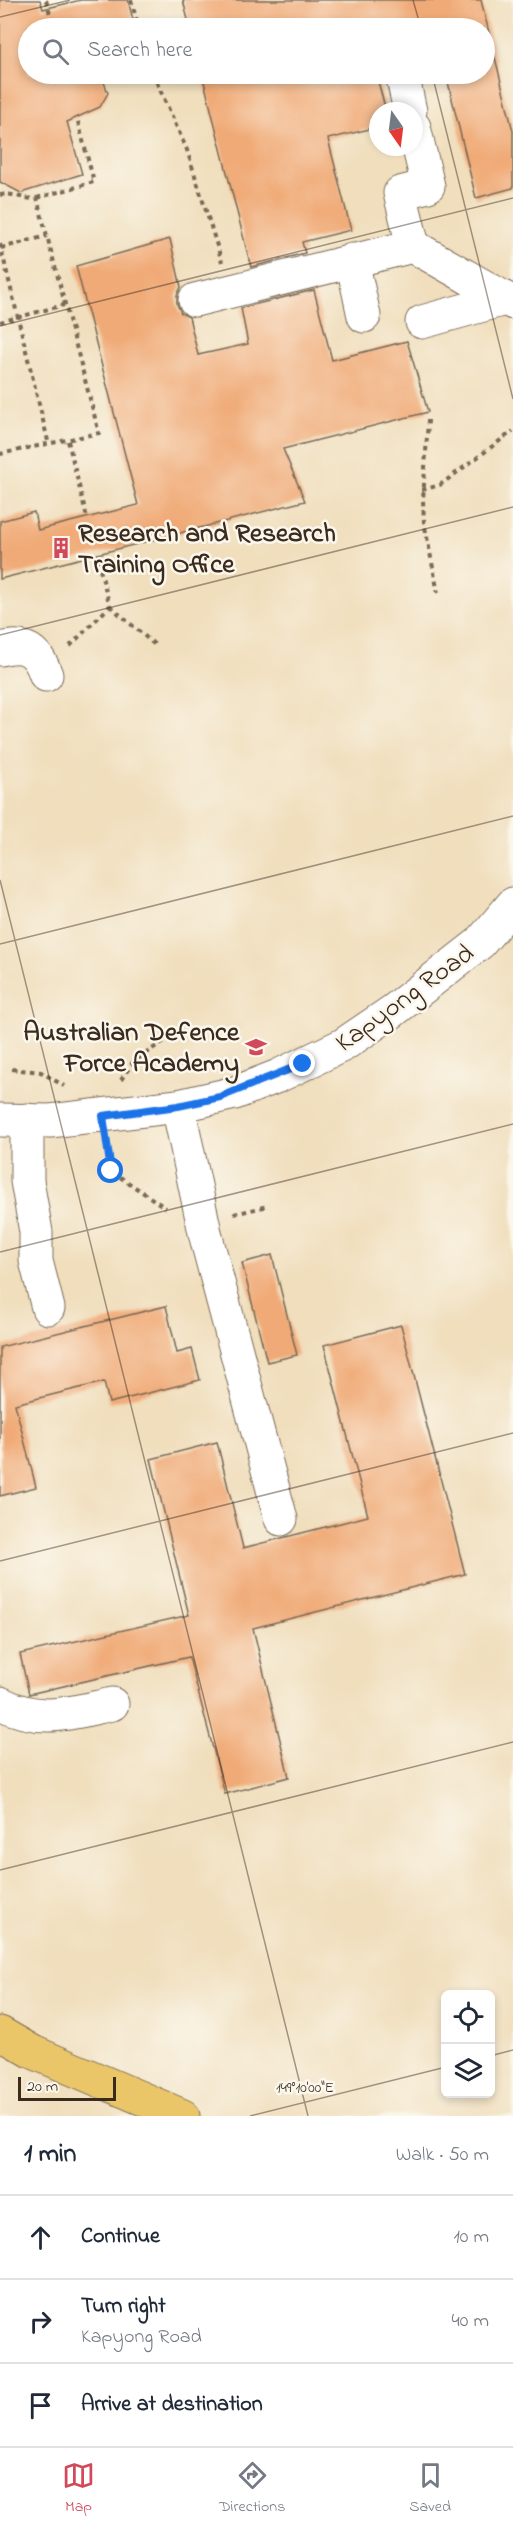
<!DOCTYPE html>
<html lang="en">
<head>
<meta charset="utf-8">
<style>
	body { margin:0; font-family:"Indie Flower",sans-serif; background:#f2f2f3; color:#1f2937 }
	.controls { position:absolute; right:18px; bottom:18px; display:grid; overflow:hidden; border-radius:9px; box-shadow:0 3px 9px #0003 }
	.controls button { width:54px; height:54px; display:grid; place-items:center; padding:0; border:0; border-bottom:2px solid #e0e1e3; background:#fff; color:#1f2937; font:30px sans-serif }
	.compass { position:absolute; left:369px; top:102px; width:54px; height:54px; border-radius:50%; background:#fff; box-shadow:0 3px 9px #0003; rotate:166deg }
	.scale { position:absolute; left:18px; bottom:15px; width:98px; box-sizing:border-box; padding-left:6px; border:3px solid #3b2a1e; border-top:0; font-size:16px; line-height:21px; white-space:nowrap; color:#3b2a1e; -webkit-text-stroke:4px #fbf7ec; paint-order:stroke }
	.stop { position:absolute; width:18px; height:18px; margin:-14px; border:4px solid #1a73e8; border-radius:50%; background:#fff }
	.stop.end { background:#1a73e8; border-color:#fff; box-shadow:0 2px 6px #0008 }
	.list { margin:0; padding:0; list-style:none }
	h2 { display:flex; justify-content:space-between; align-items:center; height:78px; margin:0; padding:0 24px; font-size:26px }
	h2 small { font-size:20px; font-weight:400; color:#747a83 }
	.list li { display:grid; grid-template-columns:39px 1fr auto; gap:18px; align-items:center; box-sizing:border-box; height:84px; padding:0 24px; border-top:2px solid #e0e1e3 }
	.list b { display:block; font-size:22px; white-space:nowrap }
	.list p { margin:0; font-size:20px; white-space:nowrap; color:#747a83 }
	.list em { font-size:20px; font-style:normal; color:#747a83 }
	.icon { flex:none; width:33px; height:33px; fill:none; stroke:currentColor; stroke-width:2; stroke-linecap:round; stroke-linejoin:round }
	.map { position:relative; flex:none; width:513px; height:2116px; overflow:hidden }
	.search { position:absolute; background:#fff; box-shadow:0 3px 9px #0003; left:18px; right:18px; top:18px; height:66px; display:flex; align-items:center; gap:15px; box-sizing:border-box; padding:0 21px; border-radius:33px; color:#747a83; font-size:22px }
	.sheet { height:330px; background:#fff }
	nav { display:flex; justify-content:space-around; align-items:center; box-sizing:border-box; height:84px; border-top:2px solid #e0e1e3; background:#fff; font-size:16px; color:#747a83 }
	nav a { display:grid; justify-items:center; gap:3px }
	nav .on { color:#d1495b }
	.map>svg:first-child { display:block }
</style>
</head>
<body>
<div class="map">
<svg width="513" height="2116" viewBox="0 0 513 2116">
	<rect width="100%" height="100%" fill="#fbf7ec"/>
	<filter id="ink" filterUnits="userSpaceOnUse"><feTurbulence type="fractalNoise" baseFrequency=".0167" numOctaves="2"/><feDisplacementMap in="SourceGraphic" scale="12" xChannelSelector="R" yChannelSelector="G"/><feConvolveMatrix kernelMatrix="1 2 1 2 8 2 1 2 1" color-interpolation-filters="sRGB"/></filter>
	<filter id="wash" filterUnits="userSpaceOnUse"><feTurbulence type="fractalNoise" baseFrequency=".008" numOctaves="4" result="noise"/><feDisplacementMap in="SourceGraphic" scale="24" xChannelSelector="R" yChannelSelector="G"/><feGaussianBlur stdDeviation="1.35" result="paint"/><feColorMatrix in="noise" values="0 0 0 0 0 0 0 0 0 0 0 0 0 0 0 0 0 1.4 0 .05"/><feComposite in="paint" operator="in"/></filter>
	<g filter="url(#wash)">
		<rect width="100%" height="100%" fill="#f0debc"/>
		<g id="blocks">
			<!-- building -->
			<g fill="#f0aa77">
				<polygon points="0,0 40,0 43,9 81,0 128,0 135,28 28,28 28,74 101,74 108,93 100,107 67,122 82,174 21,193 0,182"/>
				<polygon points="183,0 481,0 513,131 513,188 476,198 446,74 484,74 484,28 190,28"/>
				<polygon points="202,74 376,74 386,111 378,111 378,127 328,139 351,230 302,242 305,253 251,267"/>
				<polygon points="170,239 181,287 177,295 177,304 181,313 189,317 198,355 248,344 241,308 314,290 332,360 407,341 428,412 283,449 305,501 0,579 0,521 34,512 38,530 138,505 76,266"/>
				<polygon points="272,1255 297,1355 267,1362 242,1263"/>
				<polygon points="166,1306 177,1353 192,1349 200,1380 109,1403 104,1382 15,1404 36,1487 0,1496 0,1347"/>
				<polygon points="401,1325 465,1574 253,1628 289,1777 225,1794 189,1657 29,1694 20,1654 189,1615 151,1459 217,1442 243,1548 368,1516 324,1345"/>
			</g>
		</g>
	</g>
	<g filter="url(#ink)">
		<use href="#blocks" fill-opacity="0" stroke="#7a6955" stroke-width="1.5"/>
		<g fill="none" stroke-linecap="round" stroke-linejoin="round">
			<defs>
				<g id="minor">
					<polyline points="402,74 410,111"/>
					<polyline points="414,127 428,186 400,193 413,246 513,303"/>
					<polyline points="352,260 364,316"/>
					<polyline points="195,300 413,246"/>
					<polyline points="422,322 505,299"/>
					<path d="M 0,649 C 26,642 38,651 46,675"/>
					<polyline points="178,1106 206,1237 281,1519"/>
					<polyline points="0,1120 50,1121 178,1106 235,1093 278,1076 343,1045 393,1011 480,943 513,904"/>
					<polyline points="27,1120 27,1181 36,1232 36,1261 48,1308"/>
					<path d="M 0,1703 C 41,1724 70,1713 112,1704"/>
				</g>
				<polyline id="major" points="0,2033 33,2052 183,2116"/>
			</defs>
			<!-- minor casing -->
			<use href="#minor" stroke="#7a6955" stroke-width="35"/>
			<!-- major casing -->
			<use href="#major" stroke="#7a6955" stroke-width="35"/>
			<!-- path -->
			<g stroke="#7a6955" stroke-width="4" stroke-dasharray="4.5 4.5" stroke-linecap="butt">
				<polyline points="46,0 54,28"/>
				<polyline points="131,0 139,28"/>
				<polyline points="153,74 187,150 222,262"/>
				<path d="M 0,195 C 13,192 24,201 37,198 L 99,433 L 0,454"/>
				<polyline points="37,198 94,182 77,118"/>
				<polyline points="0,244 49,445"/>
				<polyline points="1,248 47,236"/>
				<polyline points="0,322 64,305"/>
				<polyline points="428,420 423,500 424,522 438,593"/>
				<polyline points="68,441 87,518"/>
				<polyline points="422,490 440,485 513,431"/>
				<polyline points="110,606 155,645"/>
				<polyline points="70,646 110,606 96,555"/>
				<polyline points="12,1069 41,1072 64,1086"/>
				<polyline points="121,1080 133,1062 167,1039"/>
				<polyline points="107,1146 111,1171 166,1208"/>
				<polyline points="234,1214 268,1206"/>
			</g>
			<!-- minor -->
			<use href="#minor" stroke="#fff" stroke-width="33"/>
			<!-- major -->
			<use href="#major" stroke="#ebc669" stroke-width="33"/>
		</g>
	</g>
	<g fill="none" stroke-linecap="round" stroke-linejoin="round" filter="url(#ink)">
		<!-- route -->
		<polyline stroke="#1a73e8" stroke-width="8" points="111,1171 103,1116 178,1106 220,1097 303,1064"/>
	</g>
	<!-- ticks -->
	<path fill="none" stroke="#3b2a1e" stroke-width="1.5" stroke-opacity="0.45" d="M 413,0 L 421,28M 0,17 L 70,0M 432,74 L 513,399M 0,326 L 513,198M 0,635 L 513,507M 0,880 L 308,2116M 0,944 L 513,816M 0,1252 L 513,1124M 0,1561 L 513,1433M 0,1870 L 513,1742M 490,2056 L 513,2050M 250,2116 L 446,2067"/>
	<!-- icons -->
	<defs>
		<symbol id="building-bare" viewBox="-9 -9 18 18"><path d="M-4-6H4V6H1V3H-1V6H-4ZM-2.5-4.3h1.7v1.8h-1.7ZM.8-4.3h1.7v1.8H.8ZM-2.5-1h1.7V.8h-1.7ZM.8-1h1.7V.8H.8Z" fill="#d1495b" stroke="#fbf7ec" stroke-width="2.5" paint-order="stroke"/></symbol>
		<symbol id="university-bare" viewBox="-9 -9 18 18"><path d="M0-5L7-2L0 1L-7-2ZM-4 1L0 2.5L4 1V4Q0 6-4 4Z" fill="#d1495b" stroke="#fbf7ec" stroke-width="2.5" paint-order="stroke"/></symbol>
	</defs>
	<g fill-rule="evenodd">
		<use href="#building-bare" x="46" y="533" width="30" height="30"/>
		<use href="#university-bare" x="241" y="1032" width="30" height="30"/>
	</g>
	<g text-anchor="middle" stroke-width="5" stroke-linejoin="round" paint-order="stroke">
		<!-- poi labels -->
		<g font-size="27" font-weight="bold" fill="#3b2a1e" stroke="#fbf7ec" text-anchor="start">
			<text x="78" y="541">Research and Research<tspan x="78" dy="31">Training Office</tspan></text>
			<text x="239" y="1040" text-anchor="end">Australian Defence<tspan x="239" dy="31">Force Academy</tspan></text>
		</g>
		<!-- street labels -->
		<g font-size="27" fill="#3b2a1e" stroke="#fbf7ec">
			<text transform="translate(404 997) rotate(-36)" y="9">Kapyong Road</text>
		</g>
	</g>
	<g font-size="15" text-anchor="middle" fill="#3b2a1e" stroke="#fbf7ec" stroke-width="5" stroke-linejoin="round" paint-order="stroke">
		<text x="305" y="2092">149°10'00"E</text>
	</g>
</svg>
<div class="controls">
<button><svg class="icon" aria-label="locate" viewBox="0 0 24 24"><circle cx="12" cy="12" r="6"/><path d="M12 2v4M12 18v4M2 12h4M18 12h4"/></svg></button>
<button><svg class="icon" aria-label="layers" viewBox="0 0 24 24"><path d="M12 4l9 5-9 5-9-5zM3 14l9 5 9-5"/></svg></button>
</div>
<svg class="compass" viewBox="-18 -18 36 36"><path d="M0-13l5 13h-10z" fill="#e53935"/><path d="M0 13l5-13h-10z" fill="#747a83"/></svg>
<div class="scale">20 m</div>
<div class="stop" style="left:111px;top:1171px"></div>
<div class="stop end" style="left:303px;top:1064px"></div>
<div class="search"><svg class="icon" aria-label="search" viewBox="0 0 24 24"><circle cx="10" cy="10" r="6"/><path d="M15 15l6 6"/></svg>Search here</div>
</div>
<section class="sheet">
<h2>1 min<small>Walk · 50 m</small></h2>
<ul class="list">
<li><svg class="icon" aria-label="ahead" viewBox="0 0 24 24"><path d="M12 20V5M6 11l6-6 6 6"/></svg><div><b>Continue</b></div><em>10 m</em></li>
<li><svg class="icon" aria-label="right" viewBox="0 0 24 24"><path d="M7 20v-9h11M14 6l5 5-5 5"/></svg><div><b>Turn right</b><p>Kapyong Road</p></div><em>40 m</em></li>
<li><svg class="icon" aria-label="arrive" viewBox="0 0 24 24"><path d="M6 21V4h12l-3 4 3 4H6"/></svg><div><b>Arrive at destination</b></div></li>
</ul>
</section>
<nav>
<a class="on"><svg class="icon" aria-label="map" viewBox="0 0 24 24"><path d="M3 6l6-2 6 2 6-2v14l-6 2-6-2-6 2zM9 4v14M15 6v14"/></svg>Map</a>
<a><svg class="icon" aria-label="directions" viewBox="0 0 24 24"><path d="M12 3l9 9-9 9-9-9zM9 14v-3h6M13 9l2 2-2 2"/></svg>Directions</a>
<a><svg class="icon" aria-label="saved" viewBox="0 0 24 24"><path d="M7 4h10v16l-5-4-5 4z"/></svg>Saved</a>
</nav>
</body>
</html>
